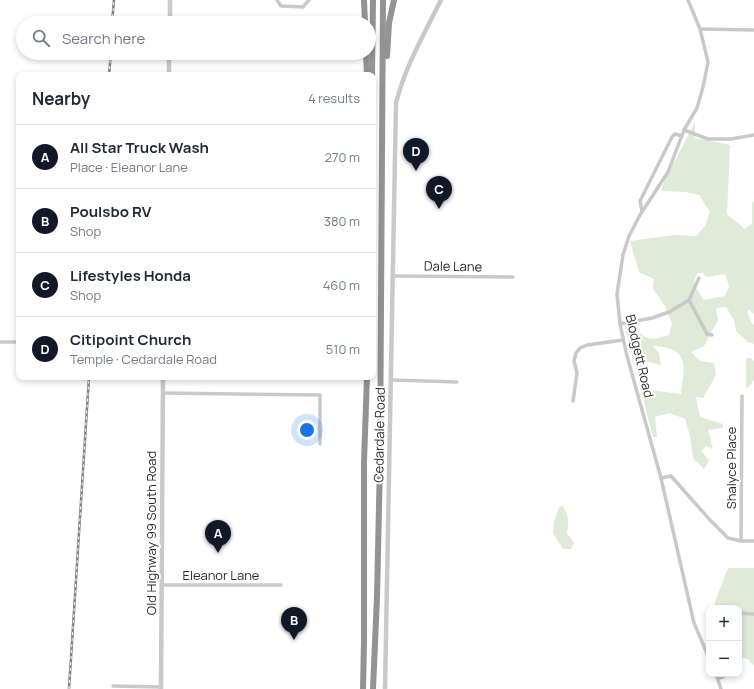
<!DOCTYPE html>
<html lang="en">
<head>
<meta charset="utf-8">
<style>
	body { margin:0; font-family:Manrope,sans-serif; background:#f6f6f7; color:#1f2937 }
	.controls { position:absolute; right:12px; bottom:12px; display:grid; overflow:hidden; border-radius:8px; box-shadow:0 2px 6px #0003 }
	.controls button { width:36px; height:36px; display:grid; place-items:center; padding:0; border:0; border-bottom:1px solid #e0e1e3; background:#fff; color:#1f2937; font:20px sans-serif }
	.you { position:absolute; left:307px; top:430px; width:14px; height:14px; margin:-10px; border:3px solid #fff; border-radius:50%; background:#1a73e8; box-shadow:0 0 0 6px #1a73e833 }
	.badge { display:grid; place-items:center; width:26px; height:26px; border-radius:50%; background:#111827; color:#fff; font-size:13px; font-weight:700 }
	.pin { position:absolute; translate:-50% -33px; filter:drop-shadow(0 1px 2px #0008) }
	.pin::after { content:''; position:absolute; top:21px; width:14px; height:12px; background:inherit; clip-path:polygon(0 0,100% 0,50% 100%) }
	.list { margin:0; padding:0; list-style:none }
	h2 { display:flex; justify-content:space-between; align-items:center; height:52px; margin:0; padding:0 16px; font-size:17px }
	h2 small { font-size:13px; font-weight:400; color:#747a83 }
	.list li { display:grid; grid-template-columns:26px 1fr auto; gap:12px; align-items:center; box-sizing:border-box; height:64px; padding:0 16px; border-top:1px solid #e0e1e3 }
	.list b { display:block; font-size:15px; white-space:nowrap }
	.list p { margin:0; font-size:13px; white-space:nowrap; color:#747a83 }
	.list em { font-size:13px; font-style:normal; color:#747a83 }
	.icon { flex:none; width:22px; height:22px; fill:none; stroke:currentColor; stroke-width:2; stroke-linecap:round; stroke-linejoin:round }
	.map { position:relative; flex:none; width:754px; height:689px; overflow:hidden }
	.search { position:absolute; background:#fff; box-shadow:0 2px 6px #0003; left:16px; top:16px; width:360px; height:44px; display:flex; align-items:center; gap:10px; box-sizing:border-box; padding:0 14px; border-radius:22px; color:#747a83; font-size:15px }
	.panel { position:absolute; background:#fff; box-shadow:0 2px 6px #0003; left:16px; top:72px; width:360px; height:308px; border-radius:8px }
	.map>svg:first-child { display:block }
</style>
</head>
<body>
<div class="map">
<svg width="754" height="689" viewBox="0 0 754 689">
	<rect width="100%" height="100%" fill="#fff"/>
	<!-- green -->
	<g fill="#dfead8" fill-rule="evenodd">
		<path d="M 695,122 L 695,138 L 730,145 L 727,214 L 745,229 L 752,223 L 752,204 L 754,201 L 754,314 L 749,310 L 747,312 L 752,323 L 754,325 L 754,344 L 748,342 L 736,331 L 734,320 L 726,307 L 716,308 L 718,320 L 704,346 L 691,352 L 700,361 L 714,363 L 716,375 L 703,398 L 696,397 L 700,417 L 723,424 L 723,428 L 708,430 L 713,449 L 706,446 L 701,451 L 709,460 L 704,469 L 693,458 L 690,436 L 685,419 L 670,413 L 655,417 L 657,437 L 653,437 L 625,327 L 632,326 C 647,339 649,342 669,335 L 672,324 L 665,306 L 653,289 L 654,279 L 639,272 L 630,241 L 674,235 L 696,236 L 705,226 L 710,212 L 699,195 L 685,192 L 661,191 L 664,182 ZM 697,273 L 703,273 L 707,277 L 725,274 L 729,286 L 725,296 L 703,300 L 694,283 ZM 653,346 C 691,348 684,365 681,394 L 648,390 L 640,360 L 661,365 L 659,353 Z"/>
		<polygon points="746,358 751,358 754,361 754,380 749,387 746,388"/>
		<path d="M 562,506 C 569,514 569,523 567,533 L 574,543 L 571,549 L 563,549 L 553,533 L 554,522 L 559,507 Z"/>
		<polygon points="728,568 754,568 754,666 748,659 739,657 739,608 715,608 715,602"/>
	</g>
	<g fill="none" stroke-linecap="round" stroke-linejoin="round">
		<!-- minor -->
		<g stroke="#c9c9c9" stroke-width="3.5">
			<polyline points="277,0 281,6 303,7 309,0"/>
			<polyline points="688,0 700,29 708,62 703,87 697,108 684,130 668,172 640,215 629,236 623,255 617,294 620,324 627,356 661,478 694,623 709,658"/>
			<polyline points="700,29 754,30"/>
			<polyline points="684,130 708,139 731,139 754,135"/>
			<polyline points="642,211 640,201 672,137 675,134 682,136"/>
			<polyline points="393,276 513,277"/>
			<polyline points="689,300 707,334 712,335"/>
			<polyline points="620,324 652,318 669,312 689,300 699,278"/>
			<polyline points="0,342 19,342"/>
			<polyline points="391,380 457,382"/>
			<polyline points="163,393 320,395 320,444"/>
			<polyline points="573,401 577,373 574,361 576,353 580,348 587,345 623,340"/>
			<polyline points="661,478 671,476 710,520 728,538 741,541 754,541"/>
			<polyline points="741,541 742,396"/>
			<polyline points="162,585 281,585"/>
			<polyline points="739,613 754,614"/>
			<polyline points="716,674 721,689"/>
			<polyline points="718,679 723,677 725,674"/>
			<polyline points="113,686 161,687"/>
		</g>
		<!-- tertiary -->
		<g stroke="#c9c9c9" stroke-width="4.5">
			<polyline points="170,23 170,0"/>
			<polyline points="169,75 169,53"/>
			<polyline points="161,689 163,377"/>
			<path d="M 385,689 L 396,103 C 405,67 424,34 441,0"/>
		</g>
		<!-- motorway -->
		<g stroke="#939393" stroke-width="6">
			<polyline points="364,0 365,23"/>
			<polyline points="366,53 367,75"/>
			<polyline points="387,56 389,23 394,0"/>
			<polyline points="372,75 373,0"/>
			<polyline points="363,689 364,642 364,461 367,377"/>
			<polyline points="373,689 377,597 380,461 383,0"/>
		</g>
		<defs>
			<g id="rail">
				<polyline points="112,23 114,0"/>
				<polyline points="109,75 111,53"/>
				<polyline points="69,689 89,377"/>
			</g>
		</defs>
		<!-- rail casing -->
		<use href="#rail" stroke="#818181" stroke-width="2.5"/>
		<!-- rail -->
		<use href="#rail" stroke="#fff" stroke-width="1" stroke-dasharray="3" stroke-linecap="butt"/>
	</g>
	<g text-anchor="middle" stroke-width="4" stroke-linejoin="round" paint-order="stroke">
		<!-- street labels -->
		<g font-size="13" fill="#2c2c2c" stroke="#fff">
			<text transform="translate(453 266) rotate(1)" y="5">Dale Lane</text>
			<text transform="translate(640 356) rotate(77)" y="5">Blodgett Road</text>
			<text transform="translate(379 435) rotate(-89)" y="5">Cedardale Road</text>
			<text transform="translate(731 468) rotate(-90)" y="5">Shalyce Place</text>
			<text transform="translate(151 533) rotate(-90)" y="5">Old Highway 99 South Road</text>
			<text x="221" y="580">Eleanor Lane</text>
		</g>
	</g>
</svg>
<div class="controls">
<button>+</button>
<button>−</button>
</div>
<div class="you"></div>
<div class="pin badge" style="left:218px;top:553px">A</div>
<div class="pin badge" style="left:294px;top:640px">B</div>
<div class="pin badge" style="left:439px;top:209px">C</div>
<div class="pin badge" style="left:416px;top:171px">D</div>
<div class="search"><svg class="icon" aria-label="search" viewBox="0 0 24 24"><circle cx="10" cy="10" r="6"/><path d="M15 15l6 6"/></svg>Search here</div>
<section class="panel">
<h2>Nearby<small>4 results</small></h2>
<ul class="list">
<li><span class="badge">A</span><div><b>All Star Truck Wash</b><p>Place · Eleanor Lane</p></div><em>270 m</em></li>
<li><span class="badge">B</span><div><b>Poulsbo RV</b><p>Shop</p></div><em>380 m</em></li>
<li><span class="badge">C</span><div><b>Lifestyles Honda</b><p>Shop</p></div><em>460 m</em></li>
<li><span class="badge">D</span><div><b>Citipoint Church</b><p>Temple · Cedardale Road</p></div><em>510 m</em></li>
</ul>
</section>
</div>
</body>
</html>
